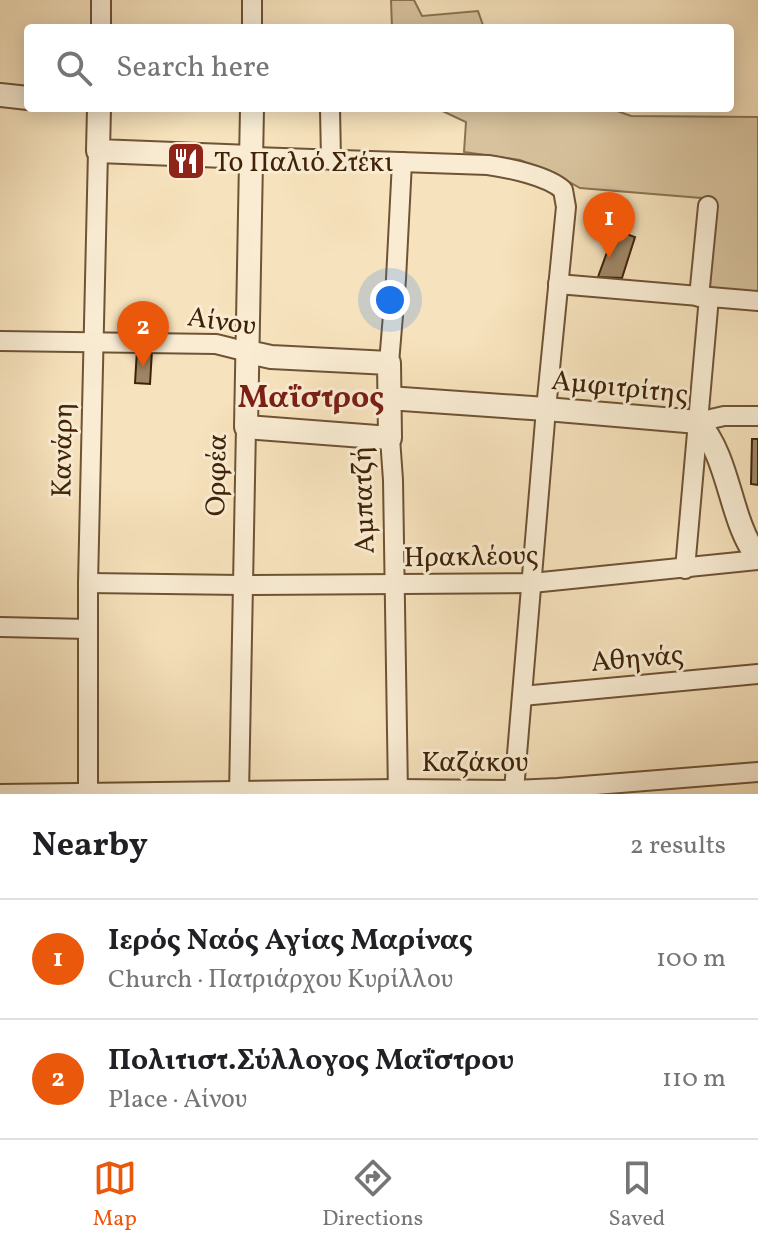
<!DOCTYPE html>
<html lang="en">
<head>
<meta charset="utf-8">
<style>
	body { margin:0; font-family:Vollkorn,serif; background:#f2f2f2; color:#202124 }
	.you { position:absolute; left:390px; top:300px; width:28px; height:28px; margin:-20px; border:6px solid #fff; border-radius:50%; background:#1a73e8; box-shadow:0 0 0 12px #1a73e833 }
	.badge { display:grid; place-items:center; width:52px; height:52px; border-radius:50%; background:#ea580c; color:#fff; font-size:26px; font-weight:700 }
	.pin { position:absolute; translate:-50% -66px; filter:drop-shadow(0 2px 4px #0008) }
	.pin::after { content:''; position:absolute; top:42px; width:28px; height:24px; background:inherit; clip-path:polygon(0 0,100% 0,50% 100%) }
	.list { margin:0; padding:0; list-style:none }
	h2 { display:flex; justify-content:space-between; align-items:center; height:104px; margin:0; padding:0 32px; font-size:34px }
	h2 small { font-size:26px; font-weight:400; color:#757577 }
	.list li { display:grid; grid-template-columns:52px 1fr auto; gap:24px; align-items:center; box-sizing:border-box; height:120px; padding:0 32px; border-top:2px solid #e0e0e0 }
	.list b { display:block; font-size:30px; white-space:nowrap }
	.list p { margin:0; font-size:26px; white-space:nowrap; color:#757577 }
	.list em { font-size:26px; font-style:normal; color:#757577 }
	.icon { flex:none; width:44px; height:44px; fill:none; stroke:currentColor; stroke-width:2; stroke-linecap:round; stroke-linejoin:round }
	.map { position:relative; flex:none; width:758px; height:794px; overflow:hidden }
	.search { position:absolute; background:#fff; box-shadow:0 4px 20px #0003; left:24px; right:24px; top:24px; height:88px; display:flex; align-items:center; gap:20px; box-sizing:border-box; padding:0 28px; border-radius:8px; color:#757577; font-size:30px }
	.sheet { height:344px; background:#fff }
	nav { display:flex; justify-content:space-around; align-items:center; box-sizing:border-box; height:112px; border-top:2px solid #e0e0e0; background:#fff; font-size:22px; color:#757577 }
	nav a { display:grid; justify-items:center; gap:4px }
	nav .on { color:#ea580c }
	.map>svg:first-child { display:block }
</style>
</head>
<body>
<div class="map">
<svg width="758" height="794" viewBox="0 0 758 794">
	<rect width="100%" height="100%" fill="#f6e2bc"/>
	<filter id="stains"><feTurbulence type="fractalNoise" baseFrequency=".0025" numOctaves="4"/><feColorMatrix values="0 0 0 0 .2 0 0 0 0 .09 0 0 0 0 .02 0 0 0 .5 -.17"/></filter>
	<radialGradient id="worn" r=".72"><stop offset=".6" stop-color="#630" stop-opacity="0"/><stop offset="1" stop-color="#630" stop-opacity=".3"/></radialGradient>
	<!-- green -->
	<g fill="#d7c29d" stroke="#8c7252" stroke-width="2">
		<polygon points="391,0 414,0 422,16 478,11 484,28 392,28"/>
		<polygon points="436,108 609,108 631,116 758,117 758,292 692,286 701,198 580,188 553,173 520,160 464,152 466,122"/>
	</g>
	<!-- building -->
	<g fill="#9f8665" stroke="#402307" stroke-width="2">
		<polygon points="615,230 635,237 622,278 598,277"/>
		<polygon points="137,350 152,350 150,384 135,383"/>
		<polygon points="752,439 758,439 758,485 751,484"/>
	</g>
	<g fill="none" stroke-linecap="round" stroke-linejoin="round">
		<defs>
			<g id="minor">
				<polyline points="252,0 252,28"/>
				<polyline points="101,28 101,0"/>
				<polyline points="330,108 331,160"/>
				<path d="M 251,157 L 488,165 C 509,168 548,176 563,190 L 566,207 L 546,409 L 514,790"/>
				<polyline points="558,284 758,301"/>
				<polyline points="699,297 708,206"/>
				<polyline points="0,341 216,344 248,352"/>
				<polyline points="389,363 396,279 402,162"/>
				<polyline points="698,422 724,416 758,416"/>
				<polyline points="390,438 393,480 398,794"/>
				<polyline points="685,569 709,297"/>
				<polyline points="88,583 242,585 532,583 758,560"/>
				<polyline points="0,627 88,629"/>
				<polyline points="522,696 758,674"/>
				<polyline points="0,794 398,789 514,790 558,788 758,772"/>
				<polyline points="88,794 88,583 98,151"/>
				<polyline points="239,794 246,427"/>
			</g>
			<g id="tertiary">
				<polyline points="0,95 28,98"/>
				<polyline points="99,108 98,151 251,157"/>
				<polyline points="248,352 271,357 389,363 390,438 246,427 252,108"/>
				<path d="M 388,398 L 546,409 L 698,422 C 731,460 729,520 758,558"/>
			</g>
		</defs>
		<!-- minor casing -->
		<use href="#minor" stroke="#6e5334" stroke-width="22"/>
		<!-- tertiary casing -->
		<use href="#tertiary" stroke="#6e5334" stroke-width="26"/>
		<!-- minor -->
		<use href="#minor" stroke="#f9ecd3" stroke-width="18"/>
		<!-- tertiary -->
		<use href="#tertiary" stroke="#f9ecd3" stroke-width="22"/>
	</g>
	<!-- icons -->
	<defs>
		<symbol id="restaurant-square" viewBox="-11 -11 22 22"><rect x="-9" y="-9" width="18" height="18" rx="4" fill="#8f2418" stroke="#f9ecd3"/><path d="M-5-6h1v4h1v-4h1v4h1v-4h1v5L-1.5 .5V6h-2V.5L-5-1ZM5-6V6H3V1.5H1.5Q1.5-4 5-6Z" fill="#fff"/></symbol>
	</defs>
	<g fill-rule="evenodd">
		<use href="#restaurant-square" x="164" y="139" width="44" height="44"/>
	</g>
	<g text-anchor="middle" stroke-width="6" stroke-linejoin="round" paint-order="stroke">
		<!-- poi labels -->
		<g font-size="28" fill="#402307" stroke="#f9ecd3" text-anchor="start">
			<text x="214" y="171">Το Παλιό Στέκι</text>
		</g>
		<!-- street labels -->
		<g font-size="28" fill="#402307" stroke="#f9ecd3">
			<text transform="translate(222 320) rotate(8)" y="10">Αίνου</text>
			<text transform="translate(620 386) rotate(6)" y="10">Αμφιτρίτης</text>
			<text transform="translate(61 450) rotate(-89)" y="10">Κανάρη</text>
			<text transform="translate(215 475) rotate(-89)" y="10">Ορφέα</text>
			<text transform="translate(362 500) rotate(-92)" y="10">Αμπατζή</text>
			<text transform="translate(471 555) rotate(-1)" y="10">Ηρακλέους</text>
			<text transform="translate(637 657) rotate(-5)" y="10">Αθηνάς</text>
			<text x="475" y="771">Καζάκου</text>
		</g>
		<!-- quarter labels -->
		<g font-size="32" font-weight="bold" fill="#7a1f14" stroke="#f9ecd3">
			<text x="311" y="407">Μαΐστρος</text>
		</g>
	</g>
	<rect width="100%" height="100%" filter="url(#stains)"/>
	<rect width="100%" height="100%" fill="url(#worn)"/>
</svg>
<div class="you"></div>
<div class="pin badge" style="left:609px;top:258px">1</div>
<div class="pin badge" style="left:143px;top:367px">2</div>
<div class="search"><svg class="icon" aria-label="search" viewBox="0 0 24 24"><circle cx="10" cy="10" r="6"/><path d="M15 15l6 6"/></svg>Search here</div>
</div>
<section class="sheet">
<h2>Nearby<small>2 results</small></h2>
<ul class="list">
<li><span class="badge">1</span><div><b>Ιερός Ναός Αγίας Μαρίνας</b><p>Church · Πατριάρχου Κυρίλλου</p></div><em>100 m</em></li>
<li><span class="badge">2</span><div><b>Πολιτιστ.Σύλλογος Μαΐστρου</b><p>Place · Αίνου</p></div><em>110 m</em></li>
</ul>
</section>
<nav>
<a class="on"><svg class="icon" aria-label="map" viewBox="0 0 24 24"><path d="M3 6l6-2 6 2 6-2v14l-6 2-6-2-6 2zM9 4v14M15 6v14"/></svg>Map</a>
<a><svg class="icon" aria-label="directions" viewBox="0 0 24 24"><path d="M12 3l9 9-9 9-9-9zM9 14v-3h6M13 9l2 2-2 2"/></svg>Directions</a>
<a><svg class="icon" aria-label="saved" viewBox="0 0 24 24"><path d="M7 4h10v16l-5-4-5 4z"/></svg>Saved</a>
</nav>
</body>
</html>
